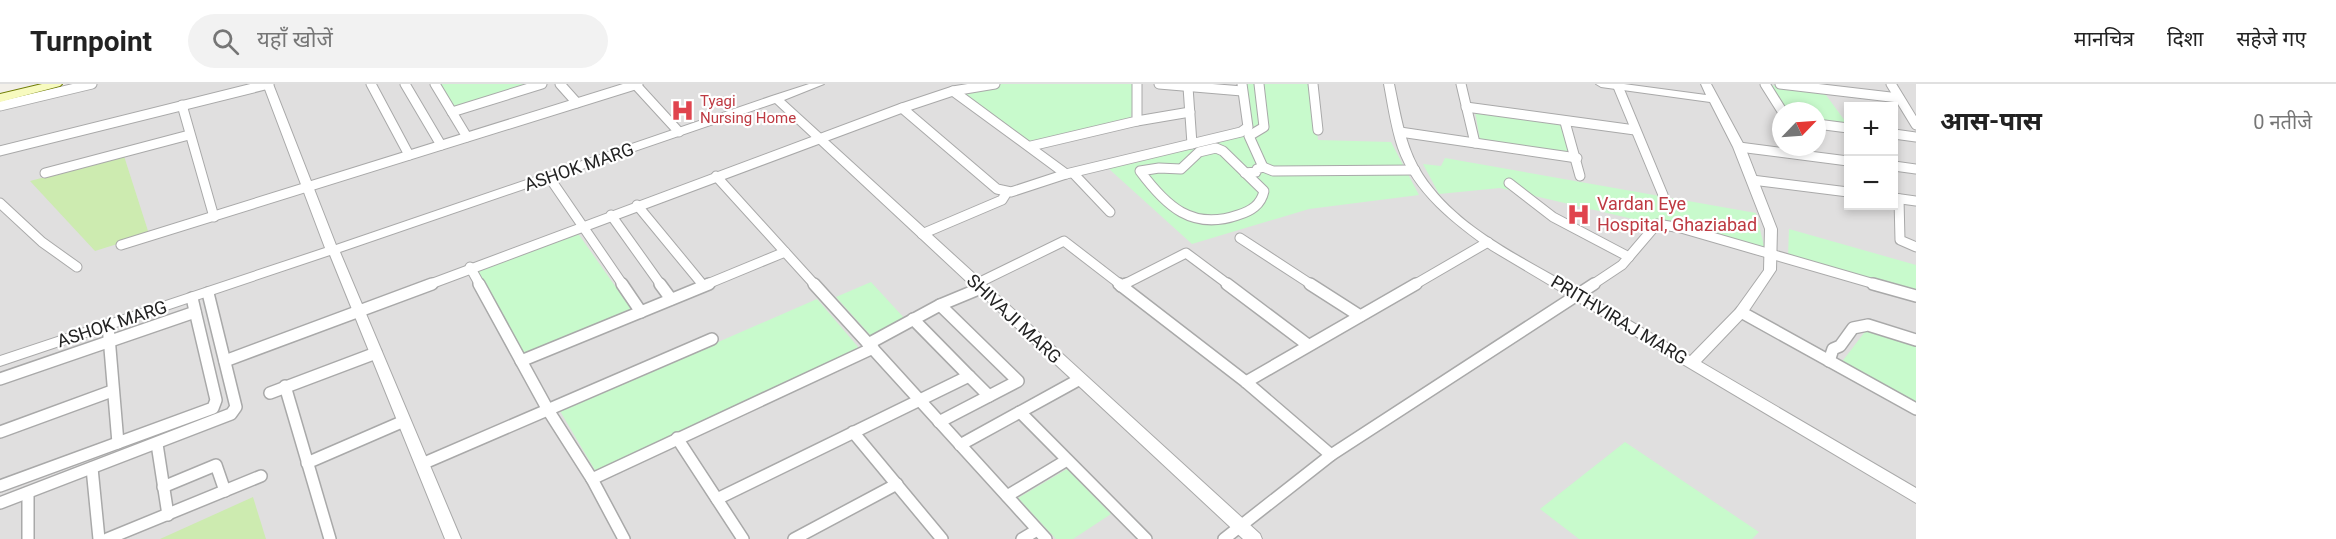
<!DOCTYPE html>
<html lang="hi">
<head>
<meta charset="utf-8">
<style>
	body { margin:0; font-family:Roboto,"Noto Sans Devanagari",sans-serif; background:#f2f2f2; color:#222 }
	.controls { position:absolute; right:18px; top:18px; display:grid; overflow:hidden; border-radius:0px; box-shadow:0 3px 9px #0003 }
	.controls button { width:54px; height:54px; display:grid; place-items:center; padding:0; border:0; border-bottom:2px solid #e0e0e0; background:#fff; color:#222; font:30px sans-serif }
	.compass { position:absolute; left:1772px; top:18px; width:54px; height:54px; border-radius:50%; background:#fff; box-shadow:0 3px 9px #0003; rotate:65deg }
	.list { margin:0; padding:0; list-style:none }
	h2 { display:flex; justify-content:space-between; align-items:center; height:78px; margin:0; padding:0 24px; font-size:26px }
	h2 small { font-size:20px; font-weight:400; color:#767676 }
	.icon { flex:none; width:33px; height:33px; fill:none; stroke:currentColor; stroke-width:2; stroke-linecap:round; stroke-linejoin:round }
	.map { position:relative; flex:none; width:1916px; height:455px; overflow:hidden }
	header { display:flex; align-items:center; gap:36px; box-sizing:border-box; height:84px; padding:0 30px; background:#fff; border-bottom:2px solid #e0e0e0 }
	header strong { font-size:28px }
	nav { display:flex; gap:33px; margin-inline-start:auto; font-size:21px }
	.search { width:420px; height:54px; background:#f2f2f2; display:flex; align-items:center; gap:15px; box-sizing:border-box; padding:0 21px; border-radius:33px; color:#767676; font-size:22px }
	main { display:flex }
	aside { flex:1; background:#fff }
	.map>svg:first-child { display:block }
</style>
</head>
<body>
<header>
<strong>Turnpoint</strong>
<div class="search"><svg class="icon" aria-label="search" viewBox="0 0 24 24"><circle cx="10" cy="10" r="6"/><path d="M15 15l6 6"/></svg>यहाँ खोजें</div>
<nav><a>मानचित्र</a><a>दिशा</a><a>सहेजे गए</a></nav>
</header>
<main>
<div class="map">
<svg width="1916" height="455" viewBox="0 0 1916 455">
	<rect width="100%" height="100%" fill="#f2efe9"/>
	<!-- residential -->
	<path fill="#e0dfdf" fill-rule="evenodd" d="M 79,0 L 1916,0 L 1916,455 L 0,455 L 0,21 ZM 1848,22 L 1894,22 L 1894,122 L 1848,122 ZM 1781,27 L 1817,27 L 1817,63 L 1781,63 Z"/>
	<!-- grass -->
	<g fill="#cdebb0">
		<polygon points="124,72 149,150 95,167 30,97"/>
		<polygon points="253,413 266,455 160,455"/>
	</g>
	<!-- park -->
	<g fill="#c8facc">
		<polygon points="441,0 534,0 455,24"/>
		<polygon points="1001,0 1134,0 1131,36 1031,60 958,8"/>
		<polygon points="1247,0 1312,0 1318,56 1391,58 1419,111 1309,125 1192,160 1108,84 1251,41"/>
		<polygon points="1770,1 1823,7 1848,41 1817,38 1817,27 1787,27"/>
		<polygon points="1475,27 1562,39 1570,70 1480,57"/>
		<polygon points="1445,74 1756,129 1765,166 1500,104 1439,110 1423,80 1441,82"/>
		<polygon points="1789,145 1916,181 1916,210 1788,172"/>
		<polygon points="577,148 632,226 525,271 477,185"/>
		<polygon points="871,198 906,236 871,252 836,213"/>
		<polygon points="817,215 859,264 596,388 560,327"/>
		<polygon points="1867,245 1916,261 1916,319 1841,279"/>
		<polygon points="1625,358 1759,448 1752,455 1579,455 1540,425"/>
		<polygon points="1067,385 1111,430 1073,455 1056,455 1018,414"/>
	</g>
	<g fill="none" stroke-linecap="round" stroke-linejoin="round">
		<defs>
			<g id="minor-far1">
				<polyline points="371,0 409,71"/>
				<polyline points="405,0 441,61"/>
				<polyline points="435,0 467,53"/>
				<polyline points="560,0 577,19"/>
				<polyline points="635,0 679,48"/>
				<polyline points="1159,0 1242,7"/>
				<polyline points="1259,0 1264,43 1249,52 1263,83"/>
				<polyline points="1313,0 1318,46"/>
				<polyline points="1461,0 1475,59"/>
				<polyline points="1617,0 1663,111"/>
				<polyline points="1765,0 1782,27"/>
				<polyline points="1780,0 1899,14"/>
				<polyline points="1891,0 1916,41"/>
				<polyline points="1188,3 1192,60"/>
				<polyline points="953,7 1066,90"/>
				<polyline points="182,21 214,133"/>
				<polyline points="0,22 92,0"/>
				<polyline points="1466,23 1635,46"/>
				<polyline points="902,24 997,105 1011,108 1066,90 1241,48 1248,43 1242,0"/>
				<polyline points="452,28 542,0"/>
				<polyline points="1137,37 1190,28"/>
				<polyline points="1565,38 1580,92"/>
				<polyline points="1817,40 1848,44"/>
				<polyline points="1400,48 1577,74"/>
				<polyline points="1894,50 1916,53"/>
				<polyline points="1031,62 1137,37 1137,0"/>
				<polyline points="1739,63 1848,77"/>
				<path d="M 1216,64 L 1223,67 L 1264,107 C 1261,121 1251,127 1238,131 C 1192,147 1166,122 1140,87 L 1159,84 L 1181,85 L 1199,68 Z"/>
				<polyline points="0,67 269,0"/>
				<polyline points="1894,82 1916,85"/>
				<polyline points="45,89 189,51"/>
				<polyline points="1073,89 1110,128"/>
				<polyline points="1245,89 1256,88 1257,85 1263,83 1273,87 1415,86"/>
				<polyline points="716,92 815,201"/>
				<polyline points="549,93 623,201"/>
				<polyline points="1752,96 1848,108"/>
				<polyline points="1509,99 1553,133 1629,173"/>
				<polyline points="1894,114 1916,117"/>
				<polyline points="1899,115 1900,156 1916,163"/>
				<polyline points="0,119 42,158 77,183"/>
				<polyline points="637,121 703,201"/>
				<polyline points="611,131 661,201"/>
				<polyline points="922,150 1002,116 1007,108"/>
				<polyline points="1240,154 1312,201"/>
				<polyline points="121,161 638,0"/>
				<polyline points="470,183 480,201"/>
				<polyline points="976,200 1064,157 1121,201"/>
				<polyline points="428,201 902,24 953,7 995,0"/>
				<polyline points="705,201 785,168"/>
				<polyline points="1123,201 1186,169 1229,201"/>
				<polyline points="1414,201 1488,158"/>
				<polyline points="1592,201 1622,181 1657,140 1681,144 1878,201"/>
			</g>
			<g id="minor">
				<polyline points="479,200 548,326 592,395 624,455"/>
				<polyline points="622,200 641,228"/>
				<polyline points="660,200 671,215"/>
				<polyline points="814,200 1046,455"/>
				<polyline points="1119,200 1246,298 1331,371"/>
				<polyline points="1227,200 1308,261"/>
				<polyline points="1310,200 1360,232"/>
				<polyline points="1873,200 1916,212"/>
				<polyline points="1121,202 1126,200"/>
				<polyline points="1741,228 1916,325"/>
				<polyline points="108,241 118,359"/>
				<polyline points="868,260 940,221 981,204"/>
				<polyline points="225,277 432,200"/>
				<polyline points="521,277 709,200"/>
				<polyline points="1829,277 1833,265 1840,262 1853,244 1868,241 1916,256"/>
				<polyline points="969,292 989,312"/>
				<polyline points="0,295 195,228"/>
				<polyline points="1246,298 1416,200"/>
				<polyline points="285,302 330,455"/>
				<polyline points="270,309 376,269"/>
				<polyline points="1020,328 1146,455"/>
				<polyline points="939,338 1018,297 940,221"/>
				<polyline points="0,348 112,307"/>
				<polyline points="853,348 942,455"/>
				<polyline points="677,354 743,455"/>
				<polyline points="157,360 168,431"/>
				<polyline points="960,361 1080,295"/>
				<polyline points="307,379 404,337"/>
				<polyline points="422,380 712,255"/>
				<polyline points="92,384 99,455"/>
				<polyline points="592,395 873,264"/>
				<polyline points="0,402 213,324 216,316 192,214"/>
				<polyline points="163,403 216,381 225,407"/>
				<polyline points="28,409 28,455"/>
				<polyline points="1007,412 1067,376"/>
				<polyline points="717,415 969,292 913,235"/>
				<polyline points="0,419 231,330 236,323 208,209"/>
				<polyline points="107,455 261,392"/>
				<polyline points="794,455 897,400"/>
				<polyline points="1022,455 1037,446"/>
				<polyline points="1224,455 1331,371 1594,200"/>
			</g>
			<g id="tertiary">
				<polygon points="263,0 273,0 336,161 772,12 809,0 824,0 784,16 1260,450 1262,455 1243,455 775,19 340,168 461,455 445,455 330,171 0,282 0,272 325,164"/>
				<path d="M 1384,0 L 1394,0 C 1400,28 1404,57 1418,83 C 1450,139 1514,169 1568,200 C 1608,224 1649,248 1690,272 L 1736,225 L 1764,186 L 1765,145 L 1733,63 L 1710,18 L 1601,3 L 1596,0 L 1624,0 L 1706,11 L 1701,0 L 1711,0 L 1745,63 L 1777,145 L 1776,186 L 1746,231 L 1701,278 L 1916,404 L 1916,419 L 1491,166 C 1453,139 1414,109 1398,64 C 1391,43 1388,21 1384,0 Z"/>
			</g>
			<polygon id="secondary" points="42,0 62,0 60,2 0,18 0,10"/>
		</defs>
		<!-- minor-far1 casing -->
		<use href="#minor-far1" stroke="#a9a9a9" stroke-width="11"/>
		<!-- minor casing -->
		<use href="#minor" stroke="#a9a9a9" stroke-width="14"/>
		<!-- tertiary casing -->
		<use href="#tertiary" stroke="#a9a9a9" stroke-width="2"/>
		<!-- secondary casing -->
		<use href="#secondary" stroke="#707d05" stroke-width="2"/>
		<!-- minor-far1 -->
		<use href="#minor-far1" stroke="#fff" stroke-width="9"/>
		<!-- minor -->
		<use href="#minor" stroke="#fff" stroke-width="11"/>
		<!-- tertiary -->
		<use href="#tertiary" fill="#fff" fill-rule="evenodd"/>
		<!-- secondary -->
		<use href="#secondary" fill="#f7fabf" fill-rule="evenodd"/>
	</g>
	<!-- icons -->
	<defs>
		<symbol id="hospital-bare" viewBox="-9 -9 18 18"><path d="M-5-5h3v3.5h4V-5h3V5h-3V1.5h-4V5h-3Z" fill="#e0444e" stroke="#fff" stroke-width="2.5" paint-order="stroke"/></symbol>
	</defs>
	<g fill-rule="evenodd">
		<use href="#hospital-bare" x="666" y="10" width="33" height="33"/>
		<use href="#hospital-bare" x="1562" y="114" width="33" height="33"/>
	</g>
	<g text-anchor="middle" stroke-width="4.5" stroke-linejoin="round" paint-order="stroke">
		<!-- far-health labels -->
		<g font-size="15" fill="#be3a42" stroke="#fff" text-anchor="start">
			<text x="700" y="22">Tyagi<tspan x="700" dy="17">Nursing Home</tspan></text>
		</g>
		<!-- street labels -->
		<g font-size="18" fill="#222" stroke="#fff">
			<text transform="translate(579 83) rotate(-19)" y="6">ASHOK MARG</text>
			<text transform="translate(1014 235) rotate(43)" y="6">SHIVAJI MARG</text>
			<text transform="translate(1619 236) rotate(31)" y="6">PRITHVIRAJ MARG</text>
			<text transform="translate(112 240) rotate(-18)" y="6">ASHOK MARG</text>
		</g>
		<!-- health labels -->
		<g font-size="18" fill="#be3a42" stroke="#fff" text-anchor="start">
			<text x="1597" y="126">Vardan Eye<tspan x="1597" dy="21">Hospital, Ghaziabad</tspan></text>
		</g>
	</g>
</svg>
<div class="controls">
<button>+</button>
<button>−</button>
</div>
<svg class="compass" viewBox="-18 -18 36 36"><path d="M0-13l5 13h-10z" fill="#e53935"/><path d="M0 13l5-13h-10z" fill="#767676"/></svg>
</div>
<aside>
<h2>आस-पास<small>0 नतीजे</small></h2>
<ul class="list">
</ul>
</aside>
</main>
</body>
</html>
